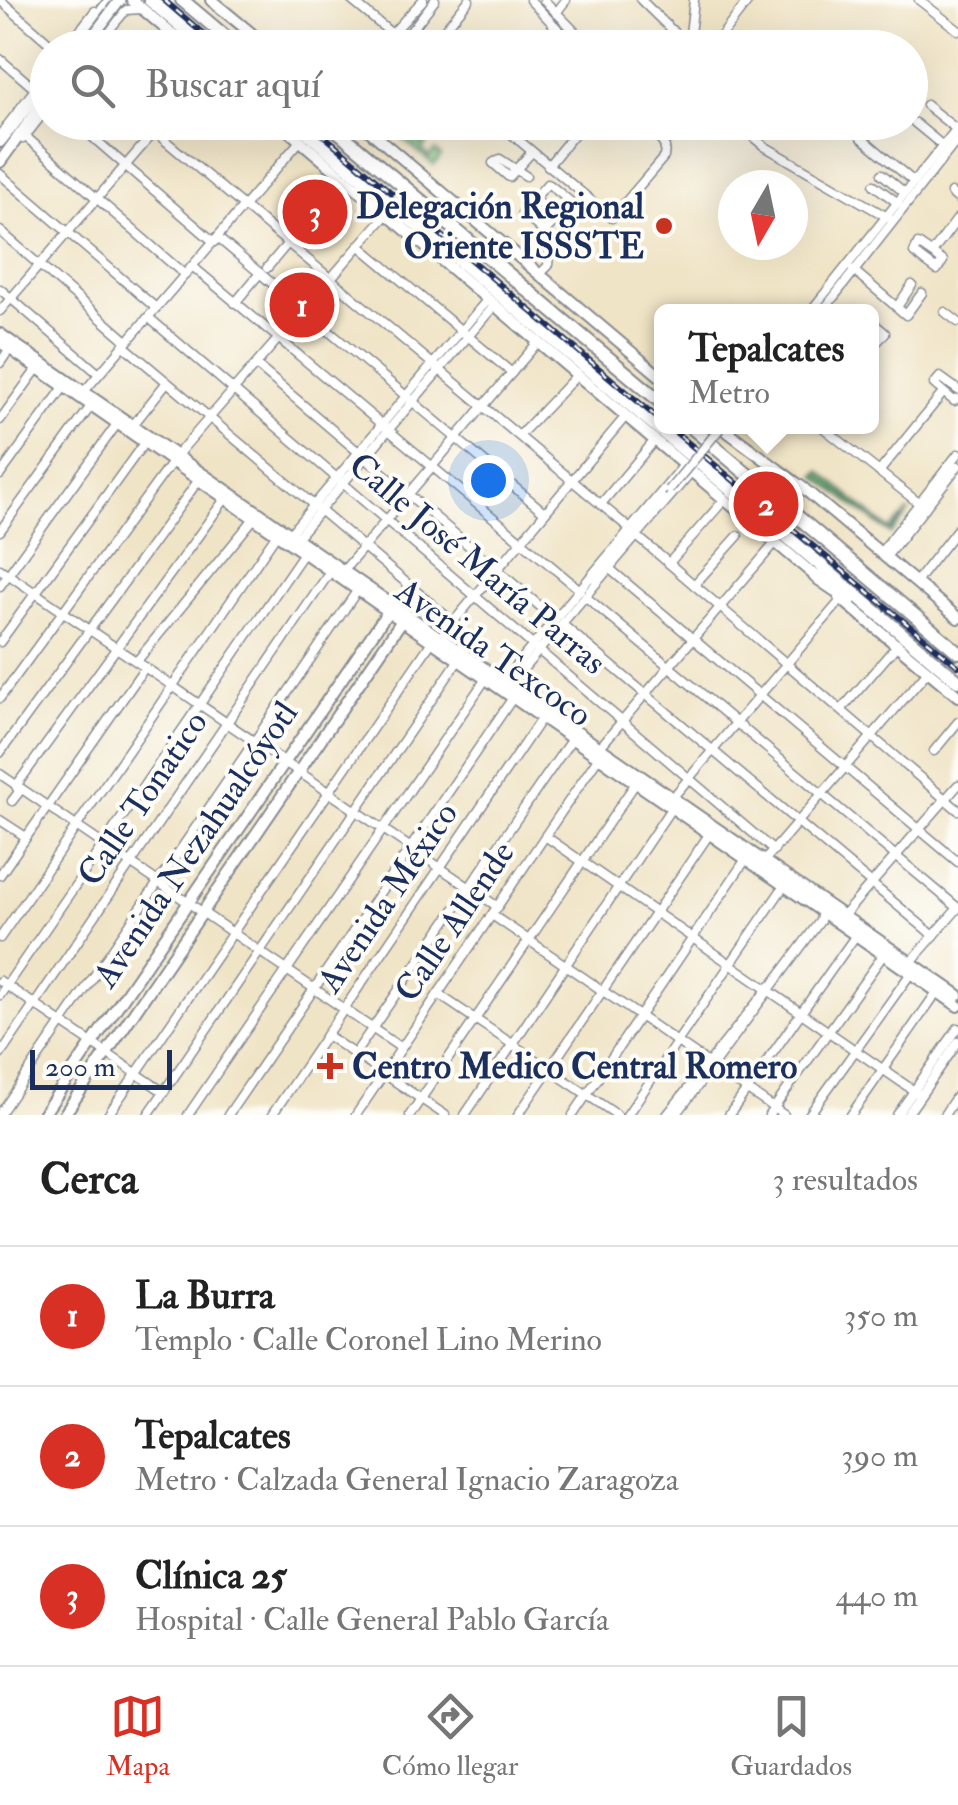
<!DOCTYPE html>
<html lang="es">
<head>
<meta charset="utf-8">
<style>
	body { margin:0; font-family:"IM FELL Double Pica",serif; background:#f2f2f2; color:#222 }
	.compass { position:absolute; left:718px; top:170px; width:90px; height:90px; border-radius:50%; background:#fff; box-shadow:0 10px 40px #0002; rotate:189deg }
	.scale { position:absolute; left:30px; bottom:25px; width:142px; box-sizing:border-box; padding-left:10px; border:5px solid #1b2f5e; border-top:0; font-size:28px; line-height:35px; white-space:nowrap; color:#1b2f5e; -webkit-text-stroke:8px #fdfcf7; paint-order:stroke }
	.you { position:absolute; left:488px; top:480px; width:35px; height:35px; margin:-25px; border:8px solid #fff; border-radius:50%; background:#1a73e8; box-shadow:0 0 0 15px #1a73e833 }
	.badge { display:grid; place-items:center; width:65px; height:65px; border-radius:50%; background:#d93025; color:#fff; font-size:32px; font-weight:700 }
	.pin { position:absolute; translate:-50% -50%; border:5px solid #fff; box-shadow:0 2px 10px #0006 }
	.popup { position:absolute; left:654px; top:304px; width:225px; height:130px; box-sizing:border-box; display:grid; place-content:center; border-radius:15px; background:#fff; filter:drop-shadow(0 2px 8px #0005); font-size:32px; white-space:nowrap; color:#767676 }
	.popup b { font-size:38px; color:#222 }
	.popup::after { content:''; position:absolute; left:50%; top:100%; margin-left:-20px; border:20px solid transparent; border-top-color:#fff }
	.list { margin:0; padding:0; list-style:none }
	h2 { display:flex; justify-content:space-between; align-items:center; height:130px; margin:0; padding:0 40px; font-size:42px }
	h2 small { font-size:32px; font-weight:400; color:#767676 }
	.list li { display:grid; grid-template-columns:65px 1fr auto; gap:30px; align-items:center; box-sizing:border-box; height:140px; padding:0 40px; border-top:2px solid #e0e0e0 }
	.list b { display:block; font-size:38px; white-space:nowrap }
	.list p { margin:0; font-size:32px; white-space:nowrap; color:#767676 }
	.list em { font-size:32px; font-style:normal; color:#767676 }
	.icon { flex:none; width:55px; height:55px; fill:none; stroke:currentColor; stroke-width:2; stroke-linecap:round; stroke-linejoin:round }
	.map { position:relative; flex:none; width:958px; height:1115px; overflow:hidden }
	.search { position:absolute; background:#fff; box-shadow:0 10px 40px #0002; left:30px; right:30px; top:30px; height:110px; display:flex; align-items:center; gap:25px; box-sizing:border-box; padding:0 35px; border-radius:55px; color:#767676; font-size:38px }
	.sheet { height:550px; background:#fff }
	nav { display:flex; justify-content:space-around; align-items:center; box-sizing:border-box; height:140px; border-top:2px solid #e0e0e0; background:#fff; font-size:28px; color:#767676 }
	nav a { display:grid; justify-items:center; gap:5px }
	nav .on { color:#d93025 }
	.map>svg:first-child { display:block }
</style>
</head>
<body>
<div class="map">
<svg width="958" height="1115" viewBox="0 0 958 1115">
	<rect width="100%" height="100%" fill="#fdfcf7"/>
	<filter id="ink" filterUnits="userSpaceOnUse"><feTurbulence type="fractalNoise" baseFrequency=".01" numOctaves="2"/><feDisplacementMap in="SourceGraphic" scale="20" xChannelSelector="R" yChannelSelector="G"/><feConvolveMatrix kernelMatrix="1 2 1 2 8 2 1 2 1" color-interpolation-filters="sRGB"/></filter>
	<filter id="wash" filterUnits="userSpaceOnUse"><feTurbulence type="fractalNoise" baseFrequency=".0048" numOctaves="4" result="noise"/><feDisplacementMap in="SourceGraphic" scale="40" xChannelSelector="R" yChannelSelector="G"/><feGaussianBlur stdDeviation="2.25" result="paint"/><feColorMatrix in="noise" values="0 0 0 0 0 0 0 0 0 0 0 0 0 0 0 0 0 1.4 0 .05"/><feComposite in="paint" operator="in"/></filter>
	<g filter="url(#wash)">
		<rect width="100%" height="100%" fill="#f0e4c6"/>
		<!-- green -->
		<polygon fill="#90ce84" stroke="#567e71" stroke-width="2.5" points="417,122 427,123 413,140 420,145 430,134 433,136 422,150 429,157 435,151 441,156 434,165 403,139"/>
		<!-- forest -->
		<polygon fill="#74b172" stroke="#487068" stroke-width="2.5" points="820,471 889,530 909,511 891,534 816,476"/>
	</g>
	<g filter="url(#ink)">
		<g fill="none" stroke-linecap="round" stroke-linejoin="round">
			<defs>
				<g id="minor">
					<polyline points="0,0 55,48"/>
					<polyline points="351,0 409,48"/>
					<polyline points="530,0 576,48"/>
					<polyline points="544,0 591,48"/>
					<polyline points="641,0 690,48"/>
					<polyline points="694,0 690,34 706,48"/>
					<polyline points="919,0 958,30"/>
					<polyline points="556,13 566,0"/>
					<polyline points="106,33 123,48"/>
					<polyline points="407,36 435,0"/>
					<polyline points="66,48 95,11"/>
					<polyline points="94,48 126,10 141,9"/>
					<polyline points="379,48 423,0"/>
					<polyline points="429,48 469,0"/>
					<polyline points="538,48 555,26"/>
					<polyline points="712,48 749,0"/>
					<polyline points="0,59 35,89"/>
					<polyline points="926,105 956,129"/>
					<polyline points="75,122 214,242"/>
					<polyline points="143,122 629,528"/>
					<polyline points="497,122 612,218 664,157 665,147 650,123"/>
					<polyline points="735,122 764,146 889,218"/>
					<polyline points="915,123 943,146"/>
					<polyline points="224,125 226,122"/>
					<polyline points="0,135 48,72"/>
					<polyline points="25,136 185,275"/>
					<polyline points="861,137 914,182"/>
					<polyline points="23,139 48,107"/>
					<polyline points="548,166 584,122"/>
					<polyline points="0,174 156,308"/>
					<polyline points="882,174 905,193"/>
					<polyline points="526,176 500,159 493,163 509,177 510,176 532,152"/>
					<polyline points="874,185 898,203"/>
					<polyline points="951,193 958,199"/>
					<polyline points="533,198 558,218"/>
					<polyline points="572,204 544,232 522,213 547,184 550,185 583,212"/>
					<polyline points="0,231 127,341"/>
					<polyline points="218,238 544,512"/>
					<polygon points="918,244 943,261 937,270 914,253"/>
					<polyline points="360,246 512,373"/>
					<polyline points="932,253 958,218"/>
					<polyline points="192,266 580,590"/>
					<polyline points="267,268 288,243"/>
					<polyline points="853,270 906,315 922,293"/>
					<polyline points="539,275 548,266 549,253 591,203"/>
					<polyline points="0,289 99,374"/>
					<polyline points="235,303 260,273"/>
					<polyline points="897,307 912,285"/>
					<polyline points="0,311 163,122"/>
					<polyline points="810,312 958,127"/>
					<polyline points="822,312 958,139"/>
					<polyline points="945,312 958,322"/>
					<polyline points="148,317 774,851"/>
					<polyline points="871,321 885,333 878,341 871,336"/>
					<polyline points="123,345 453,622"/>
					<polyline points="0,363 9,350"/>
					<polyline points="256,365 555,619"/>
					<polyline points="958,390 940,377 934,384 954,401 958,399"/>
					<polyline points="82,394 300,141"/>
					<polyline points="0,420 37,369"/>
					<polyline points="133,425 167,382"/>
					<polyline points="821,426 925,508"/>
					<polyline points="519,436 578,374"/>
					<polyline points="177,455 386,215"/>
					<polyline points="879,472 943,393"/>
					<polyline points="0,475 64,387"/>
					<polyline points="601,504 655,440"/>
					<polyline points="0,531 91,406"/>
					<polyline points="287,537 487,300"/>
					<polyline points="638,537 958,810"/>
					<polyline points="293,542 494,306"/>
					<polyline points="881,552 958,454"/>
					<polyline points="886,557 958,466"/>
					<polyline points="669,563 725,499"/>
					<polyline points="0,569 498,907"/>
					<polyline points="344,570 538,342"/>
					<polyline points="611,570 958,862"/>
					<polyline points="594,578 662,498"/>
					<polyline points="916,582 958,528"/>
					<polyline points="694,585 738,536"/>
					<polyline points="0,586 117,424"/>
					<polyline points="586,597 958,908"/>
					<polyline points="563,625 934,936"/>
					<polyline points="440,638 626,416"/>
					<polyline points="0,642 144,443"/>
					<polyline points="137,661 256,516"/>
					<polyline points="504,680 684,465"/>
					<polyline points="507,688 692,471"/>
					<polyline points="0,698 172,462"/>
					<polyline points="842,709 898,644"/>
					<polyline points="600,747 776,542"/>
					<polyline points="934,751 958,722"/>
					<polyline points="0,753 198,481"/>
					<polyline points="0,774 401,1048"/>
					<polyline points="12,801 19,792 16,786 225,499"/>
					<polyline points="0,820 26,837"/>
					<polyline points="545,836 920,1095"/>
					<polyline points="765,860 928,671"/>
					<polyline points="0,875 145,667"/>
					<polyline points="492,915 784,1115"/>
					<polyline points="843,916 958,785"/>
					<polyline points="0,938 276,535"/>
					<polyline points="911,962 958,908"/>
					<polyline points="0,981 164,1092"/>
					<polyline points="438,994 617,1115"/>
					<polyline points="0,995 303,554"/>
					<polyline points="326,1035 445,1115"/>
					<polyline points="0,1055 330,572"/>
					<polyline points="354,1055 571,740"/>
					<polyline points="0,1114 357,591"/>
					<polyline points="108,1115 431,643"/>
					<polyline points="148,1115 458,661"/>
					<polyline points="188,1115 485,680"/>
					<polyline points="228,1115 512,699"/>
					<polyline points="272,1115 545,713"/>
					<polyline points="356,1115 598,758"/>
					<polyline points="410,1115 635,784"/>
					<polyline points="465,1115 672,807 673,797 842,599"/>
					<polyline points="518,1115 710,833"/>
					<polyline points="573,1115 746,859"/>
					<polyline points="627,1115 784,886"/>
					<polyline points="667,1115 770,986"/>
					<polyline points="676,1115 820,921 822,910"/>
					<polyline points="729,1115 856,935"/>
					<polyline points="769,1115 884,954"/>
					<polyline points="809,1115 911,973"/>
					<polyline points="851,1115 937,992"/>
					<polyline points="897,1115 958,1028"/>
					<polyline points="907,1115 958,1042"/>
					<polyline points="944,1115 958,1094"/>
				</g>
				<g id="major">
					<polyline points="132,0 188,48"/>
					<polyline points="211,0 269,48"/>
					<polyline points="73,48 110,0"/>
					<polyline points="278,122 820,580"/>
					<polyline points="359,122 661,377"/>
					<polyline points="0,142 48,82"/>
					<polyline points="0,162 48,96"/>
					<polyline points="0,334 958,995"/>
					<polyline points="0,342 958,1006"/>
					<polyline points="720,426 803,488 958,618"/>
					<polyline points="840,598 958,696"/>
					<polyline points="43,1115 389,610"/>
					<polyline points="64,1115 405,616"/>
				</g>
				<g id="highway">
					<polyline points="150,0 206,48"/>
					<polyline points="182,0 239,48"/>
					<polyline points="295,122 958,681"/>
					<polyline points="327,122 661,402"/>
					<polyline points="690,426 958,652"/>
					<polyline points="815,576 850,600"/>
				</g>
			</defs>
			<!-- minor casing -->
			<use href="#minor" stroke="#868a92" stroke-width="11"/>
			<!-- major casing -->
			<use href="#major" stroke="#868a92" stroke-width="14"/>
			<!-- highway casing -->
			<use href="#highway" stroke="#868a92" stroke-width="16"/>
			<!-- minor -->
			<use href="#minor" stroke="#fff" stroke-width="8"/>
			<!-- major -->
			<use href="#major" stroke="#fff" stroke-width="10"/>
			<!-- highway -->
			<use href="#highway" stroke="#fff" stroke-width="12"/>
			<defs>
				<g id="rail">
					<polyline points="164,0 220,48"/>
					<polyline points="308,122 661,421"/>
					<polyline points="668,426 958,666"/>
				</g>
			</defs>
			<!-- rail casing -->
			<use href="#rail" stroke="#1b2f5e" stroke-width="6"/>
			<!-- rail -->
			<use href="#rail" stroke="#fdfcf7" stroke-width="2.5" stroke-dasharray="8" stroke-linecap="butt"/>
			<defs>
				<polyline id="minor-bridge" points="669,490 722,426"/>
				<polyline id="major-bridge" points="84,48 120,0"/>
			</defs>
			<!-- minor-bridge casing -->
			<use href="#minor-bridge" stroke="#868a92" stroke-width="11" stroke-linecap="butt"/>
			<!-- major-bridge casing -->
			<use href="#major-bridge" stroke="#868a92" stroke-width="14" stroke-linecap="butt"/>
			<!-- minor-bridge -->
			<use href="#minor-bridge" stroke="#fff" stroke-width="8"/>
			<!-- major-bridge -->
			<use href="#major-bridge" stroke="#fff" stroke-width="10"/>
		</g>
	</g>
	<!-- markers -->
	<g fill="#c8321e" stroke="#fdfcf7" stroke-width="4">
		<circle cx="664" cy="226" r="10"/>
		<path d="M325 1051h10v10h10v10h-10v10h-10v-10h-10v-10h10z"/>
	</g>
	<g text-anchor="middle" stroke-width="8" stroke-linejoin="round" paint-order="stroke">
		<!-- poi labels -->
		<g font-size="35" font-weight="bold" fill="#1b2f5e" stroke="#fdfcf7" text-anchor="end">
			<text x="644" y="218">Delegación Regional<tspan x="644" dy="40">Oriente ISSSTE</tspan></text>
			<text x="352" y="1078" text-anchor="start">Centro Medico Central Romero</text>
		</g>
		<!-- street labels -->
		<g font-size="35" fill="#1b2f5e" stroke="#fdfcf7">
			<text transform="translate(478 563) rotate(40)" y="12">Calle José María Parras</text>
			<text transform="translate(494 652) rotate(35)" y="12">Avenida Texcoco</text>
			<text transform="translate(142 798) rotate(-56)" y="12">Calle Tonatico</text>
			<text transform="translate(195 844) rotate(-56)" y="12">Avenida Nezahualcóyotl</text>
			<text transform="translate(387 897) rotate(-56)" y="12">Avenida México</text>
			<text transform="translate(454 921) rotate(-56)" y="12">Calle Allende</text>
		</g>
	</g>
</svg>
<svg class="compass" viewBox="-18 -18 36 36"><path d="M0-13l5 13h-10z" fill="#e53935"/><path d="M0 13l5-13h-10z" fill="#767676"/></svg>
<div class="scale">200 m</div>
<div class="you"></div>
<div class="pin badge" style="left:302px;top:305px">1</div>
<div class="pin badge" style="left:766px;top:504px">2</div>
<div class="popup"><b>Tepalcates</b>Metro</div>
<div class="pin badge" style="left:315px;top:212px">3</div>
<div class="search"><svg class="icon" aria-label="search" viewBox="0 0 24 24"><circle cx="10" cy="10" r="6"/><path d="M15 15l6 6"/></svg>Buscar aquí</div>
</div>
<section class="sheet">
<h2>Cerca<small>3 resultados</small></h2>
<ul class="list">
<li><span class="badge">1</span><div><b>La Burra</b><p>Templo · Calle Coronel Lino Merino</p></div><em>350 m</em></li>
<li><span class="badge">2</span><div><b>Tepalcates</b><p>Metro · Calzada General Ignacio Zaragoza</p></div><em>390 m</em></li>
<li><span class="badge">3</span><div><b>Clínica 25</b><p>Hospital · Calle General Pablo García</p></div><em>440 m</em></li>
</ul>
</section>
<nav>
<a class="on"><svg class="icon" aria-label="map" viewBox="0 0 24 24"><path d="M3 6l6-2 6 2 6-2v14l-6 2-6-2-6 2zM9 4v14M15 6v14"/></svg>Mapa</a>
<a><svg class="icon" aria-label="directions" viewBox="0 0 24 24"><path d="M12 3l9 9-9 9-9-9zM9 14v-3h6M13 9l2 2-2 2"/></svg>Cómo llegar</a>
<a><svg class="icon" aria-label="saved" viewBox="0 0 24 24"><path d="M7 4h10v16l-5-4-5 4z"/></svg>Guardados</a>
</nav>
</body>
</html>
